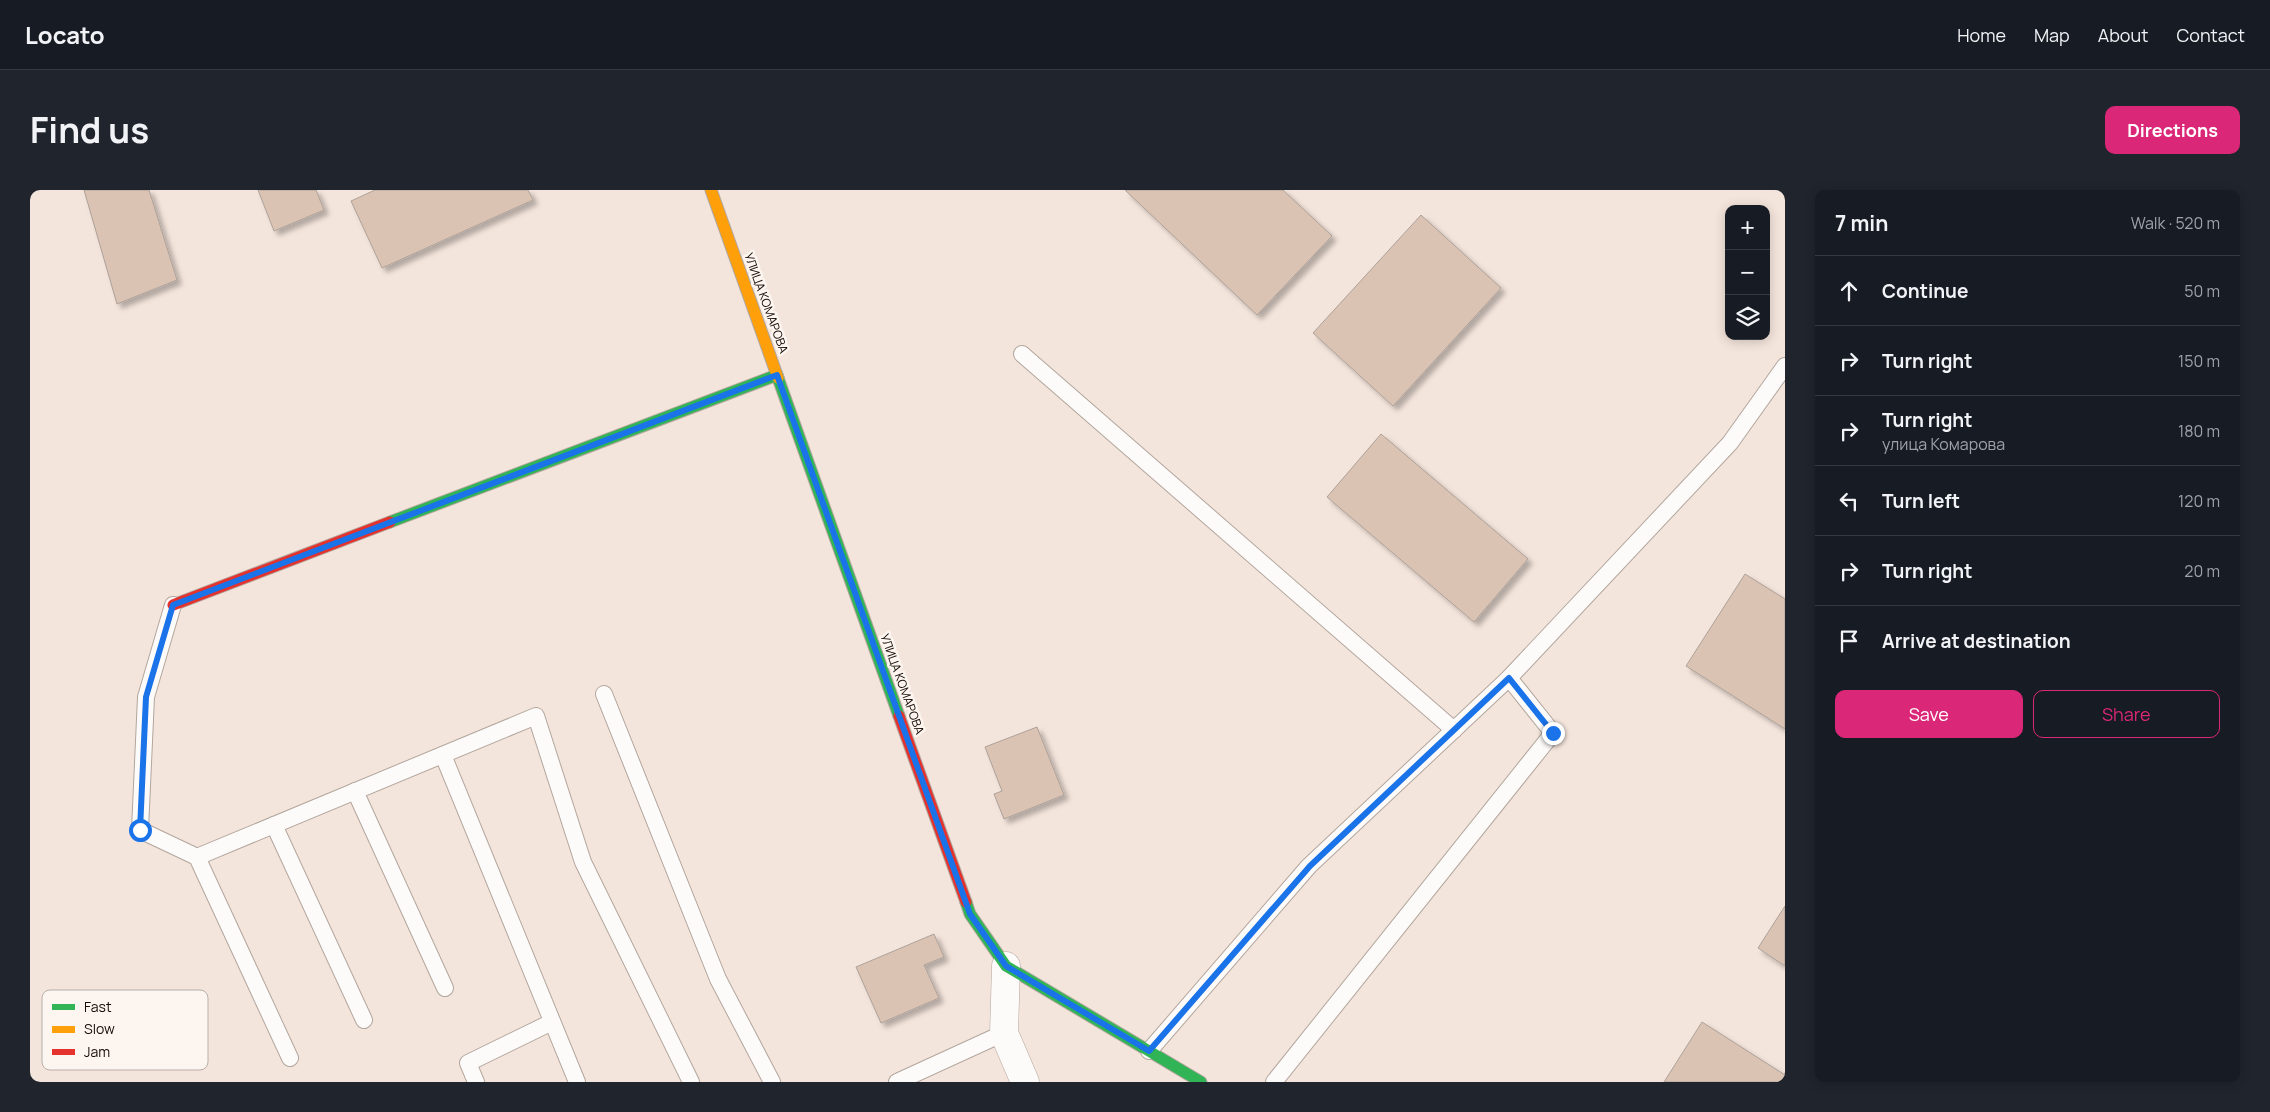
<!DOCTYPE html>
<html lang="en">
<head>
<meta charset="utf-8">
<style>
	body { margin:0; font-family:Manrope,sans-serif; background:#20242c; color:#f1f3f6 }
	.controls { position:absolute; right:15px; top:15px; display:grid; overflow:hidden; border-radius:10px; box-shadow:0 2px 12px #0003 }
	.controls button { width:45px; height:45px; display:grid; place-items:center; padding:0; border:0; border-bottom:1px solid #363941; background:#171b24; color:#f1f3f6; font:25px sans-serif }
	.stop { position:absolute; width:15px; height:15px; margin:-11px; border:4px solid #1a73e8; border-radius:50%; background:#fff }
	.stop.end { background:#1a73e8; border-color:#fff; box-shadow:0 1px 5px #0008 }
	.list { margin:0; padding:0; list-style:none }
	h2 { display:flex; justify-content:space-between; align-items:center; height:65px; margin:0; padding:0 20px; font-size:21px }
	h2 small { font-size:16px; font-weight:400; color:#9ea1a6 }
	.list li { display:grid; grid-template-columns:32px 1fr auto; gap:15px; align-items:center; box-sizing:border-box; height:70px; padding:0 20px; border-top:1px solid #363941 }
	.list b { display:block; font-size:19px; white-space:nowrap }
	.list p { margin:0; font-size:16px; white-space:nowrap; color:#9ea1a6 }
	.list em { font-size:16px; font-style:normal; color:#9ea1a6 }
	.actions { display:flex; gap:10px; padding:15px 20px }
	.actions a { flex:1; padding:11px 0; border:1px solid #db2777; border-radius:10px; text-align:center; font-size:18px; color:#db2777 }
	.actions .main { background:#db2777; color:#fff }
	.icon { flex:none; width:28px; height:28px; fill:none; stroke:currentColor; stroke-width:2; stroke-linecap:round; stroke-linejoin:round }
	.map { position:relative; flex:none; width:1755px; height:892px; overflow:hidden; border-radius:10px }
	header { display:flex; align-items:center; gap:30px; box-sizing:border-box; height:70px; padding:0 25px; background:#171b24; border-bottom:1px solid #363941 }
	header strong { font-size:24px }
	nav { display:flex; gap:28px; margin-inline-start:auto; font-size:18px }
	.intro { display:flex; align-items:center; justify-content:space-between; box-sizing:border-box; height:120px; padding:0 30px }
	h1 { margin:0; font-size:35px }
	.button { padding:12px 22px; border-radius:10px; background:#db2777; color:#fff; font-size:18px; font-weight:700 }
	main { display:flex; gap:30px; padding:0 30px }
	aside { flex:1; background:#171b24; border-radius:10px; box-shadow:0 2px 12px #0003 }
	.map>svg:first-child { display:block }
</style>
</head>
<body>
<header>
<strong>Locato</strong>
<nav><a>Home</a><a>Map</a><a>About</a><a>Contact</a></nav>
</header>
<div class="intro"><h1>Find us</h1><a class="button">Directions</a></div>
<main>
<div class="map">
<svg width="1755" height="892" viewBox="0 0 1755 892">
	<defs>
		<filter id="shadow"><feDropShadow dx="4.5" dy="4.5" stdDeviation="2.5" flood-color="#0004"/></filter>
	</defs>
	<rect width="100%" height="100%" fill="#f4e5dc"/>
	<!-- building -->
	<g fill="#dac3b3" stroke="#ada199" filter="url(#shadow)">
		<polygon points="54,0 119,0 147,90 87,114"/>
		<polygon points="228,0 286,0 294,20 244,41"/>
		<polygon points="345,0 498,0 503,10 352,78 321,11"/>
		<polygon points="1095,0 1253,0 1302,46 1227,125"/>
		<polygon points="1391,25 1471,98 1363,216 1283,143"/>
		<polygon points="1351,244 1498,369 1444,432 1297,307"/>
		<polygon points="1715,384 1755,409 1755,539 1656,476"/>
		<polygon points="1007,537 1034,605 974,629 964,604 972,601 955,557"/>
		<polygon points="1755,716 1755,776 1728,758"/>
		<polygon points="904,744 914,767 894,775 909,808 851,833 826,777"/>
		<polygon points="1672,832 1755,885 1755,892 1634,892"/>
	</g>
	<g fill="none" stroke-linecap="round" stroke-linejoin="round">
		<defs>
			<g id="lane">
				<polyline points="992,164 1424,540"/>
				<polyline points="143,415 116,507 110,640 167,667 260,868"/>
				<polyline points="574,504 688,789 742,892"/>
				<polyline points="413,565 547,892"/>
				<polyline points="325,601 415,798"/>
				<polyline points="244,635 334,830"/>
				<polyline points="167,667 506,526 553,672 661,892"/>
				<polyline points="1119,861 1279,676 1479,488 1700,253 1755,176"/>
				<polyline points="446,892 438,873 522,832"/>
				<polyline points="867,892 974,843"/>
				<polyline points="1244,892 1523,543 1479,488"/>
			</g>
			<polyline id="street" points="976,776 974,843 995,892"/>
			<g id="fast">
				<polyline points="748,188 869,526"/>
				<polyline points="360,332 747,185"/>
				<polyline points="936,712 940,724 976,776 1171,892"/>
			</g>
			<polyline id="slow" points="681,0 748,188"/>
			<g id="jam">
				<polyline points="143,415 360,332"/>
				<polyline points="869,526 936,712"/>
			</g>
		</defs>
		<!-- lane casing -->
		<use href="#lane" stroke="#b2a69d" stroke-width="18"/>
		<!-- street casing -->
		<use href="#street" stroke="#b2a69d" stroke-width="29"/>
		<!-- fast casing -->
		<use href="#fast" stroke="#b2a69d" stroke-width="13"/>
		<!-- slow casing -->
		<use href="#slow" stroke="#b2a69d" stroke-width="13"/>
		<!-- jam casing -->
		<use href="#jam" stroke="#b2a69d" stroke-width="13"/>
		<!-- lane -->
		<use href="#lane" stroke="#fdfbfa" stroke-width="16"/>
		<!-- street -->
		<use href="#street" stroke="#fdfbfa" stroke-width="28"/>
		<!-- fast -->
		<use href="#fast" stroke="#30b455" stroke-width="11"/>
		<!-- slow -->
		<use href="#slow" stroke="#ff9f0a" stroke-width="11"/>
		<!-- jam -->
		<use href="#jam" stroke="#e5322d" stroke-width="11"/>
	</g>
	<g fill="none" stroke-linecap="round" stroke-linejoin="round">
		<!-- route -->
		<polyline stroke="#1a73e8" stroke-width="6" points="110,640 116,507 143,415 747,185 940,724 976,776 1119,861 1280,676 1479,488 1523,543"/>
	</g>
	<g text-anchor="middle" stroke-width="5" stroke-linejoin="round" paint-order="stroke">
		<!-- street labels -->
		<g font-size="12" fill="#170c05" stroke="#fcf5f0">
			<text transform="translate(736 113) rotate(70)" y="4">УЛИЦА КОМАРОВА</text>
			<text transform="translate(872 494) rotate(70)" y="4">УЛИЦА КОМАРОВА</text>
		</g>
	</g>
	<!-- legend -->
	<rect x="12" y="800" width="166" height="80" rx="8" fill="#fcf5f0" stroke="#b7afaa" stroke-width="1"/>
	<rect x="22" y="814" width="23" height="6" fill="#30b455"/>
	<rect x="22" y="836" width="23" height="7" fill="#ff9f0a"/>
	<rect x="22" y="859" width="23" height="6" fill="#e5322d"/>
	<g font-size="14" fill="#170c05">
		<text x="54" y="822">Fast</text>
		<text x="54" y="844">Slow</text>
		<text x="54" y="867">Jam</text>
	</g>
</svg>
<div class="controls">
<button>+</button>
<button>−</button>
<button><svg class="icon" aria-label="layers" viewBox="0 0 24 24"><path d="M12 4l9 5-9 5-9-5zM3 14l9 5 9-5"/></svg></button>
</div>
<div class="stop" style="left:110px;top:640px"></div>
<div class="stop end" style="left:1523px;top:543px"></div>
</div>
<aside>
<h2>7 min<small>Walk · 520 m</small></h2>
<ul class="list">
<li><svg class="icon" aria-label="ahead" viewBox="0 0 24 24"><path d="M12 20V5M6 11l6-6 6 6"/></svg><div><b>Continue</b></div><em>50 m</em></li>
<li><svg class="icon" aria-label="right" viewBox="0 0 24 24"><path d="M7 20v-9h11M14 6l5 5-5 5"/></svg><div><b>Turn right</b></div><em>150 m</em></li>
<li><svg class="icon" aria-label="right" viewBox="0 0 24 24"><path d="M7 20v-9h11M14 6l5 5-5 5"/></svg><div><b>Turn right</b><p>улица Комарова</p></div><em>180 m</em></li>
<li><svg class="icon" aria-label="left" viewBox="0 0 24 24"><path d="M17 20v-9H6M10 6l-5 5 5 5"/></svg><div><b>Turn left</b></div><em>120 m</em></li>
<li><svg class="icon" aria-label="right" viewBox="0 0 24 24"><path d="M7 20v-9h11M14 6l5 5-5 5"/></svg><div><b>Turn right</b></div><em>20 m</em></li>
<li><svg class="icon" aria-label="arrive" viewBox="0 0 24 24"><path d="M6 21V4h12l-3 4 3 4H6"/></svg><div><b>Arrive at destination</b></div></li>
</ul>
<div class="actions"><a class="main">Save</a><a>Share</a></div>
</aside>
</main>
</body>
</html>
